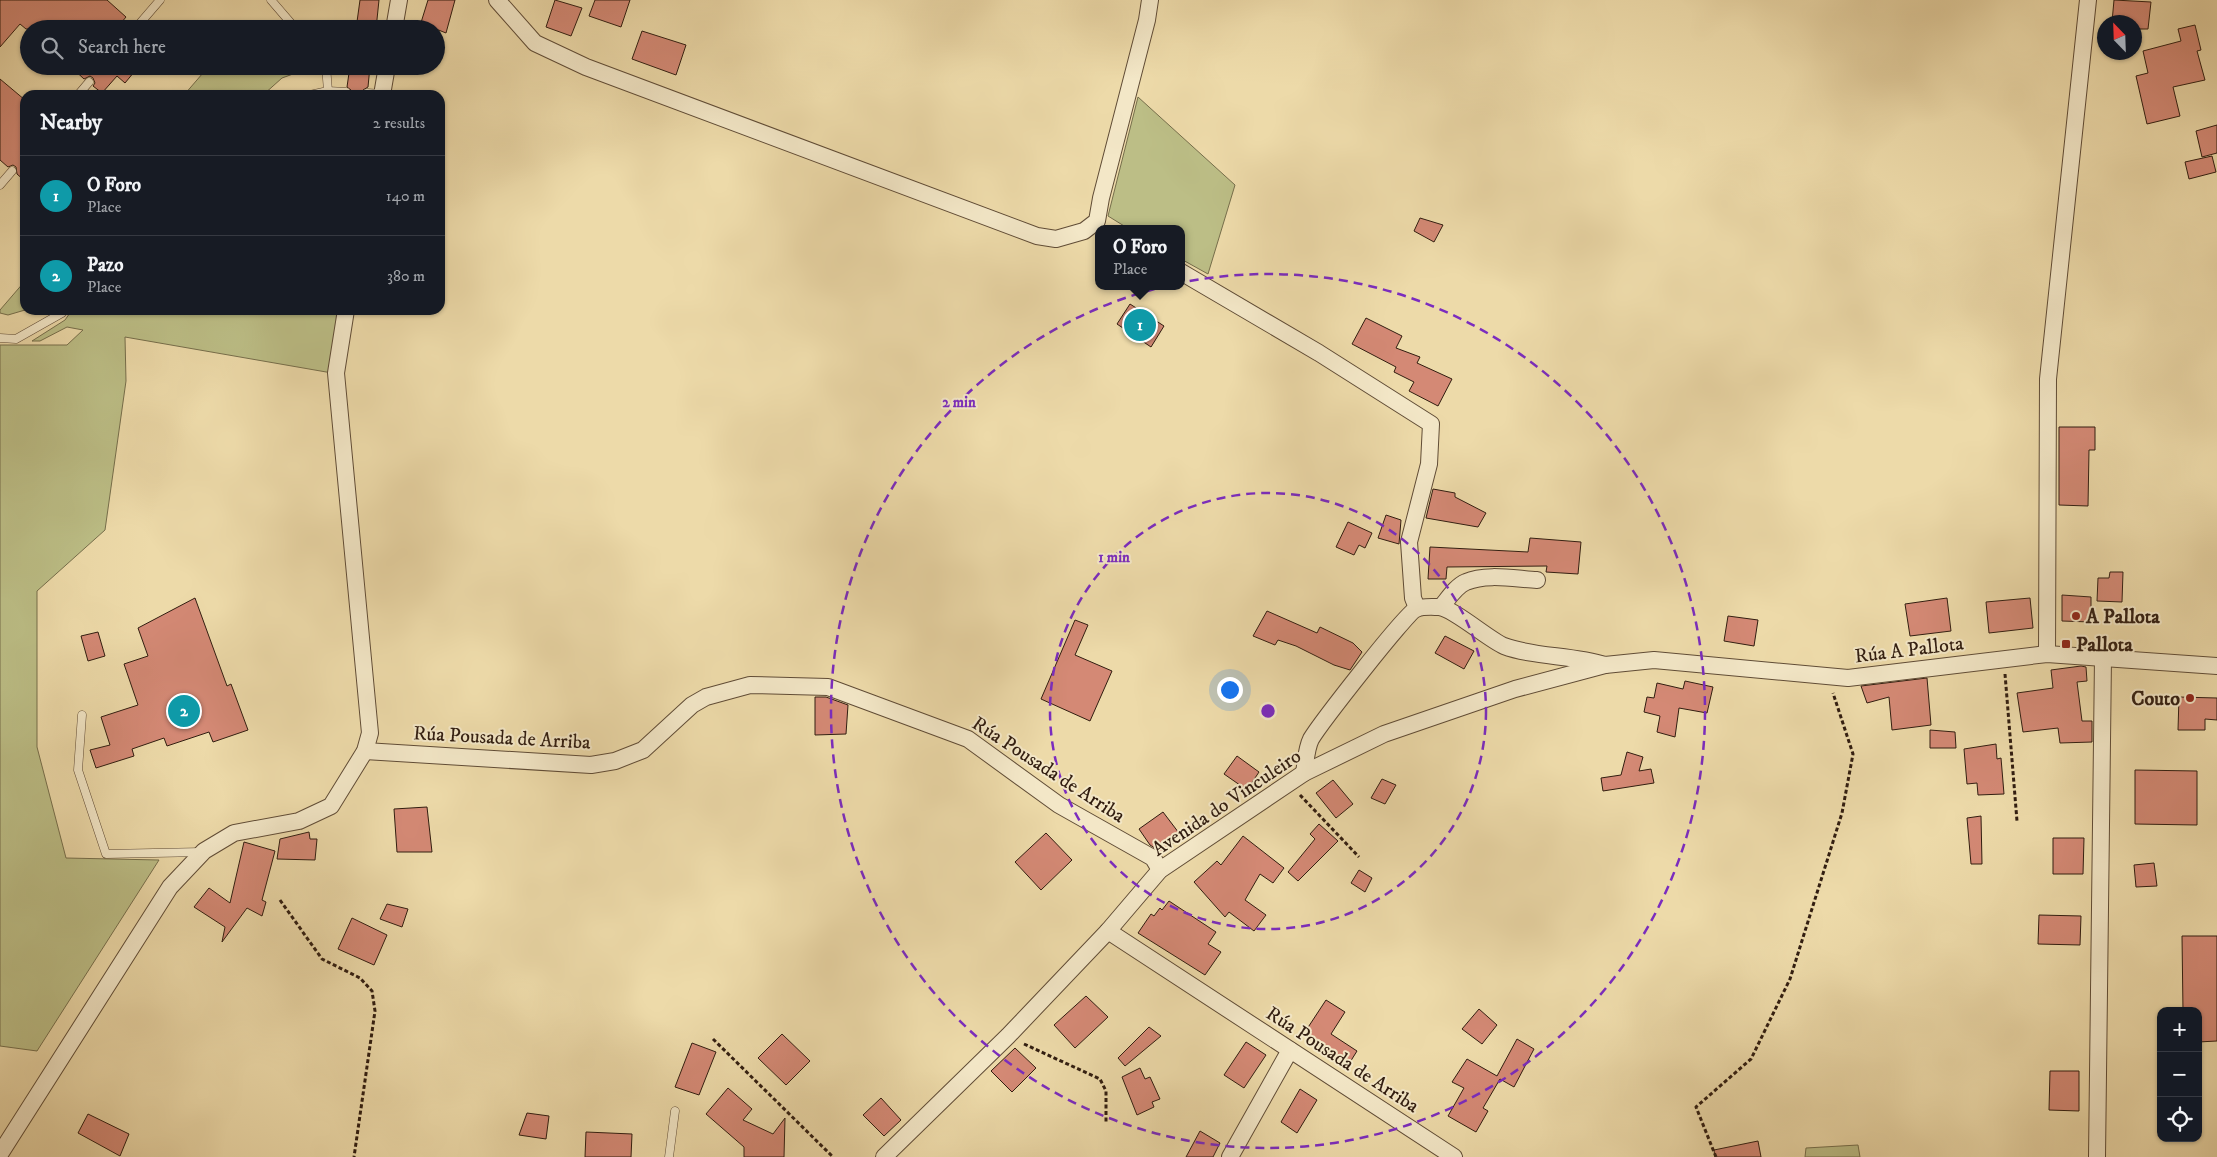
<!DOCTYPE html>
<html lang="en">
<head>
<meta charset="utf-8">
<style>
	body { margin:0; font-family:"IM FELL DW Pica",serif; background:#242831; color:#f1f3f6 }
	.controls { position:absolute; right:15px; bottom:15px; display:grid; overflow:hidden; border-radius:10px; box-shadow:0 1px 4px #0004 }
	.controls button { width:45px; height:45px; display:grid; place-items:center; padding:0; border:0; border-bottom:1px solid #363941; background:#171b24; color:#f1f3f6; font:25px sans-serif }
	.compass { position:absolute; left:2097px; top:15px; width:45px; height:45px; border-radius:50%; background:#171b24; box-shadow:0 1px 4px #0004; rotate:337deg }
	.you { position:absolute; left:1229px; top:689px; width:18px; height:18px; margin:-12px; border:4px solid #fff; border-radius:50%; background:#1a73e8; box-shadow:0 0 0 8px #1a73e833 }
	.badge { display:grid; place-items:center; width:32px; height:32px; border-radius:50%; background:#ea580c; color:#fff; font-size:16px; font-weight:700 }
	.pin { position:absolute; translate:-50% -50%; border:2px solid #fff; box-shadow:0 1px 5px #0006 }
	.popup { position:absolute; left:1095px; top:225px; width:90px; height:65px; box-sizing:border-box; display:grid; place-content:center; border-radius:10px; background:#171b24; filter:drop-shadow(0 1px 4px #0005); font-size:16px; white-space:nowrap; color:#9ea1a6 }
	.popup b { font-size:19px; color:#f1f3f6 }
	.popup::after { content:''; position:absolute; left:50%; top:100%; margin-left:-10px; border:10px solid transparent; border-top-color:#171b24 }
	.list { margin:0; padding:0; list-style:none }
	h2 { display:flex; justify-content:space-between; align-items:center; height:65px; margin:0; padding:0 20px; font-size:21px }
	h2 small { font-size:16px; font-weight:400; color:#9ea1a6 }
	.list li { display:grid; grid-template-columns:32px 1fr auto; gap:15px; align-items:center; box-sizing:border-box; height:80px; padding:0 20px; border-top:1px solid #363941 }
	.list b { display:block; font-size:19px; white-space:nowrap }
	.list p { margin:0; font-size:16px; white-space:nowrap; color:#9ea1a6 }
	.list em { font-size:16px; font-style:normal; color:#9ea1a6 }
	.icon { flex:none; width:28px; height:28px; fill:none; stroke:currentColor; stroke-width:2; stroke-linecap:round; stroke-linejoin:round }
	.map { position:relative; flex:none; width:2217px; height:1157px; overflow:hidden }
	.search { position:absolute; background:#171b24; box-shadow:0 1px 4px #0004; left:20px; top:20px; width:425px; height:55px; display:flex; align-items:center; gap:12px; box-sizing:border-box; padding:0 18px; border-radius:28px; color:#9ea1a6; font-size:19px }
	.panel { position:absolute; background:#171b24; box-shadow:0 1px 4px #0004; left:20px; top:90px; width:425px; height:225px; border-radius:15px }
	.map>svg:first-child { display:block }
</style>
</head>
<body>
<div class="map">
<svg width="2217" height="1157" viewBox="0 0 2217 1157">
	<rect width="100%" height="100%" fill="#eddaa9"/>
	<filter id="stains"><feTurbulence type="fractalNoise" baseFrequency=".004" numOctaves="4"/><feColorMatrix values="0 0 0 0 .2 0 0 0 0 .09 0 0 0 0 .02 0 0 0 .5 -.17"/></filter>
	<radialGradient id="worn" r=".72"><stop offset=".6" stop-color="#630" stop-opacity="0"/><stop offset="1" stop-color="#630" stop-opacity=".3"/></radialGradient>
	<!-- green -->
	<g fill="#bcbe86" stroke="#766e4b">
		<polygon points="209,66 292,66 293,74 282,78 263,95 184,95"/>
		<polygon points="1138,97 1235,185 1208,274 1181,259 1181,229 1129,229 1108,216"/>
		<polygon points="25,281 25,310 8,315 0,313 0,310"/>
		<polygon points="72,310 342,310 332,373 125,337 126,381 105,530 37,591 37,747 66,858 159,860 37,1051 0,1046 0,345 67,345 83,330 67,327 40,341 32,341 65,320"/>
		<polygon points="1858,1145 1860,1157 1805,1157 1806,1148"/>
	</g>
	<!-- building -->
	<g fill="#d48975" stroke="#311d10">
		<polygon points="0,0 107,0 126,17 116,29 26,29 20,24 0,47"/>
		<polygon points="360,0 379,0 376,29 356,29"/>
		<polygon points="428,0 455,0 446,33 436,29 419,29"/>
		<polygon points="555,0 582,8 571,36 546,27"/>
		<polygon points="595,0 630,0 621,27 589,16"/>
		<polygon points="2114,0 2151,2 2148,29 2134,29 2134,22 2112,22"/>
		<polygon points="2195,25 2201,50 2197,51 2205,80 2173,87 2180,116 2147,124 2136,76 2148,73 2143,51 2181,41 2178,29"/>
		<polygon points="642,31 686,45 676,75 632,59"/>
		<polygon points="70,66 139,66 125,83 117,76 102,93 93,86 95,83 93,78 90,76 84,79"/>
		<polygon points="350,66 370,66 368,87 363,90 362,95 351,95 351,90 347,87"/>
		<polygon points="0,79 25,100 25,181 17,174 16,167 13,165 8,167 0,160"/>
		<polygon points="2217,125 2217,153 2202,157 2196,131"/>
		<polygon points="2212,156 2216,172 2189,179 2185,162"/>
		<polygon points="1420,218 1443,225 1434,242 1414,231"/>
		<polygon points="1130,304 1164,326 1151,347 1117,324"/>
		<polygon points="1366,318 1402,336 1396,348 1420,357 1417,363 1452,379 1438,406 1409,391 1414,382 1394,372 1396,367 1352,344"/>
		<polygon points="2059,427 2095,427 2095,450 2089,450 2088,506 2059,505"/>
		<polygon points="1433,489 1455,493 1455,497 1486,513 1478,527 1426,518"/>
		<polygon points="1386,515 1401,520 1399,544 1378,538"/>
		<polygon points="1348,522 1372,533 1365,548 1359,545 1354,555 1336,547"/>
		<polygon points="1530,538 1581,542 1578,574 1546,572 1547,566 1447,567 1446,579 1428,579 1430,547 1528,552"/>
		<polygon points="2110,572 2123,572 2122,602 2097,601 2098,578 2109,578"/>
		<polygon points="2062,595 2091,597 2091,622 2062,621"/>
		<polygon points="195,598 227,686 231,684 248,730 213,742 209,732 167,746 164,738 132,749 134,756 96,768 90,750 110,745 101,717 138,705 124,664 148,656 138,628"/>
		<polygon points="1947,598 1951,631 1910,636 1905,604"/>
		<polygon points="2030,598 2033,628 1989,633 1986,602"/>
		<polygon points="1267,611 1317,633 1320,627 1353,643 1362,652 1350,670 1334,665 1296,646 1278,640 1275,645 1253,636"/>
		<polygon points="1728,616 1758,620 1754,646 1724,641"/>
		<polygon points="1075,620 1088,625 1075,655 1112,671 1090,721 1041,699"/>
		<polygon points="98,632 105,656 88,661 81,636"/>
		<polygon points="1445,636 1474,651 1464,669 1435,653"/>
		<polygon points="2081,666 2086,667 2087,681 2077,682 2082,721 2092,721 2092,742 2060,743 2058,728 2023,732 2017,693 2053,688 2051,670"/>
		<polygon points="1927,678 1931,725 1892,730 1889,697 1867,703 1861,686"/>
		<polygon points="1685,681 1713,687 1707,713 1679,708 1675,737 1657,732 1660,716 1644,712 1647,697 1654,698 1657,683 1683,689"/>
		<polygon points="815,697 826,697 848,705 846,734 815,735"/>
		<polygon points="2179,697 2217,698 2217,720 2205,719 2205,730 2178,730"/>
		<polygon points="1930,730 1955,732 1956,748 1930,748"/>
		<polygon points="1996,744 1997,759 2001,758 2004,794 1978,795 1977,783 1967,784 1964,749"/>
		<polygon points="1627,752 1643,757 1639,771 1651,769 1654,783 1603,791 1601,778 1621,775"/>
		<polygon points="1237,756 1259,772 1247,790 1224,774"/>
		<polygon points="2135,770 2197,771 2197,825 2135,824"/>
		<polygon points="1382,779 1396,785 1385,804 1371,798"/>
		<polygon points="1333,780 1353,804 1336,818 1316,793"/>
		<polygon points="427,807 432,852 397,852 394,809"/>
		<polygon points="1163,812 1182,837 1161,852 1150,845 1139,829"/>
		<polygon points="1981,816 1982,864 1971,864 1967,818"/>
		<polygon points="1319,824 1338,841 1298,881 1288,872 1315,839 1310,834"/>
		<polygon points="309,832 310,839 317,839 315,860 277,859 280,839"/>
		<polygon points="1046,833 1072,860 1041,890 1015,862"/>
		<polygon points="1243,836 1284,868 1273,883 1260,874 1245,900 1266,915 1254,931 1229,912 1225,917 1194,882 1217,861 1221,865"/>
		<polygon points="2053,838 2084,838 2083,874 2053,874"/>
		<polygon points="244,842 275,851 262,900 266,902 262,916 247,908 222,942 225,927 194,907 209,888 230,903"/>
		<polygon points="2154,863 2157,886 2136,887 2134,865"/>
		<polygon points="1359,870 1372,878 1365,892 1351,883"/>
		<polygon points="1169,901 1216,932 1208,944 1221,952 1205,975 1138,933 1151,914 1154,916 1160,908 1162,910"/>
		<polygon points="387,904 408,909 402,927 380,919"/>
		<polygon points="2039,915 2081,916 2080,945 2038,944"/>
		<polygon points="352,918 387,935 374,965 338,949"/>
		<polygon points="2182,936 2217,936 2217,1041 2198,1042 2198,1011 2183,1011"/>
		<polygon points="1086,996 1108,1017 1075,1048 1054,1025"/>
		<polygon points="1326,1000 1345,1012 1331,1034 1357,1051 1347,1067 1328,1055 1330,1052 1303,1035"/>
		<polygon points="1479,1009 1497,1025 1482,1044 1462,1029"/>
		<polygon points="1149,1027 1161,1036 1125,1066 1118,1058"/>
		<polygon points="782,1034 810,1061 786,1085 758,1058"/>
		<polygon points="1517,1039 1534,1049 1514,1087 1500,1079 1483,1108 1488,1111 1476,1132 1448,1116 1464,1088 1452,1082 1467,1059 1497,1076"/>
		<polygon points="1246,1042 1266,1055 1244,1088 1224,1075"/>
		<polygon points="692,1043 716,1052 699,1095 675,1087"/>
		<polygon points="1015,1048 1036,1068 1012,1092 991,1071"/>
		<polygon points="1140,1068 1145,1079 1150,1077 1160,1099 1152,1102 1154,1107 1137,1115 1122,1077"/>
		<polygon points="2050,1071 2079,1071 2079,1111 2049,1110"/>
		<polygon points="728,1088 752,1109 743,1120 773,1134 785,1118 784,1157 744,1157 744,1147 706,1114"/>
		<polygon points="1300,1089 1317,1100 1297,1133 1281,1122"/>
		<polygon points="881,1098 901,1120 884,1136 863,1115"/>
		<polygon points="527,1113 549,1116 546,1139 519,1135"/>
		<polygon points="88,1114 129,1134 120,1156 78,1133"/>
		<polygon points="1200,1131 1220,1143 1213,1157 1186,1157"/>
		<polygon points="586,1132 632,1134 631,1157 585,1157"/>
		<polygon points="1758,1141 1761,1157 1715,1157 1714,1150"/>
	</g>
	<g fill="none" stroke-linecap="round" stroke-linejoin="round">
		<defs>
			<g id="lane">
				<polyline points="271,0 296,29"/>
				<polyline points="135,29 160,0"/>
				<polyline points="326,66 328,91"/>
				<polyline points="367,93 382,94"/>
				<polyline points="78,95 89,82"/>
				<polyline points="310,95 328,91 346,92"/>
				<polyline points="0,185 12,171"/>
				<polyline points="0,338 16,339 62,313 63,310"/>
				<polyline points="82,715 78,770 106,854 202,852"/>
				<polyline points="669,1157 675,1111"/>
			</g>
			<g id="street">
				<polyline points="497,0 535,43 586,67 1037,236 1056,239 1084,231 1097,221 1101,198 1147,20 1150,0"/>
				<polyline points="394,29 399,0"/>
				<polyline points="382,95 387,66"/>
				<polyline points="1181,272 1319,353 1431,424 1429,464 1409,542 1413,598 1417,608"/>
				<path d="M 1441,607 C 1448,599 1456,586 1466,582 C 1486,573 1516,579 1537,580"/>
				<polyline points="2047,654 2048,379 2088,0"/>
				<polyline points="365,751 591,765 615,761 643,750 692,705 706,697 750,685 828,687 968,739 1059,805 1153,858 1160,870"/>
				<path d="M 1304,773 C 1306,761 1306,749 1311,739 C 1320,724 1406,613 1416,609 C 1422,606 1433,607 1439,607 C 1453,608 1488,639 1504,646 C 1533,657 1573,655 1605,665"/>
				<polyline points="1108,931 1454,1157"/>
				<polyline points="0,1154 170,887 204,851 234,833 299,821 331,806 365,751 370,733 336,373 346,310"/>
				<polyline points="884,1157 1008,1036 1108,931 1160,870 1304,773 1384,734 1515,689 1605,665 1654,660 1848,678 2047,654 2217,666"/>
				<polyline points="1230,1157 1290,1050"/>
				<polyline points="2097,1157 2103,658"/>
			</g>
		</defs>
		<!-- lane casing -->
		<use href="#lane" stroke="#604c36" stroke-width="9"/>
		<!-- street casing -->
		<use href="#street" stroke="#604c36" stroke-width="18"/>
		<!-- path -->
		<g stroke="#311d10" stroke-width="3" stroke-dasharray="4 2.5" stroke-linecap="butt">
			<polyline points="2005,674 2017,821"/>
			<polyline points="1300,795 1359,857"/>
			<polyline points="280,900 322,959 360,978 372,991 375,1011 354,1157"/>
			<polyline points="713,1039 833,1157"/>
			<polyline points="1024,1044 1100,1079 1106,1091 1106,1123"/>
			<polyline points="1716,1157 1696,1107 1751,1059 1790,979 1842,813 1853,754 1833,693"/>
		</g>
		<!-- lane -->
		<use href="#lane" stroke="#f3e7c7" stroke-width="8"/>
		<!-- street -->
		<use href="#street" stroke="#f3e7c7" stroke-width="16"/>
	</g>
	<!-- distance rings -->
	<g fill="none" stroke="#7b2cbf" stroke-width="2.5" stroke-dasharray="9 6">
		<circle cx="1268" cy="711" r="218"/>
		<circle cx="1268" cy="711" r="437"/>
	</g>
	<!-- markers -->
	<g fill="#8f2418" stroke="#f3e7c7" stroke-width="2">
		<circle cx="2076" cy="616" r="5"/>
		<rect x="2061" y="639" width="10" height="10" rx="2.5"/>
		<circle cx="2190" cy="698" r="5"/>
	</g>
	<g text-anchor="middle" stroke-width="4" stroke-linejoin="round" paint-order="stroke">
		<!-- poi labels -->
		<g font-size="20" font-weight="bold" fill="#311d10" stroke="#f3e7c7" text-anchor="start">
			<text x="2086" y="623">A Pallota</text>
			<text x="2076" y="651">Pallota</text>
			<text x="2180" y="705" text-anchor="end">Couto</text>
		</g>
		<!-- street labels -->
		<g font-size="20" fill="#311d10" stroke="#f3e7c7">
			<text transform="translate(1909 649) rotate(-7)" y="7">Rúa A Pallota</text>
			<text transform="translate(502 737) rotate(3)" y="7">Rúa Pousada de Arriba</text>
			<text transform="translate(1049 769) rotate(33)" y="7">Rúa Pousada de Arriba</text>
			<text transform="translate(1226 802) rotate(-34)" y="7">Avenida do Vinculeiro</text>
			<text transform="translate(1343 1059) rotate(33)" y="7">Rúa Pousada de Arriba</text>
		</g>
	</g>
	<circle cx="1268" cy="711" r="8" fill="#7b2cbf" stroke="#f3e7c7" stroke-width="2.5"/>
	<g font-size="15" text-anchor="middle" font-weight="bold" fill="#7b2cbf" stroke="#f3e7c7" stroke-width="4" stroke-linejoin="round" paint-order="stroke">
		<text x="959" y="407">2 min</text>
		<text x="1114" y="562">1 min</text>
	</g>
	<rect width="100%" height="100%" filter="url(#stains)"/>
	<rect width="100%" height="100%" fill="url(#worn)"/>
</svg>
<div class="controls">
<button>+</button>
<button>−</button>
<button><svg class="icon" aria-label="locate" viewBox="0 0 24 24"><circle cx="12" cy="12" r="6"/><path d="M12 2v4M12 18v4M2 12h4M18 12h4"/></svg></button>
</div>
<svg class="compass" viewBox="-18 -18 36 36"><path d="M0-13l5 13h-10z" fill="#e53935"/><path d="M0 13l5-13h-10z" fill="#9ea1a6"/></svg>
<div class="you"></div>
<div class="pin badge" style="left:1140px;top:325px;background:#0f9aa8">1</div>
<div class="popup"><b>O Foro</b>Place</div>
<div class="pin badge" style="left:184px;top:711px;background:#0f9aa8">2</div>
<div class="search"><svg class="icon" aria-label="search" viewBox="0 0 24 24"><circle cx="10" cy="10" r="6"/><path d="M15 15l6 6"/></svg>Search here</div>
<section class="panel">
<h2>Nearby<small>2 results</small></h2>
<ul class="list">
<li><span class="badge" style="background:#0f9aa8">1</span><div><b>O Foro</b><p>Place</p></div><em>140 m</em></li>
<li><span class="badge" style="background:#0f9aa8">2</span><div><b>Pazo</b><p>Place</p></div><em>380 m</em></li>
</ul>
</section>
</div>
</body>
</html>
